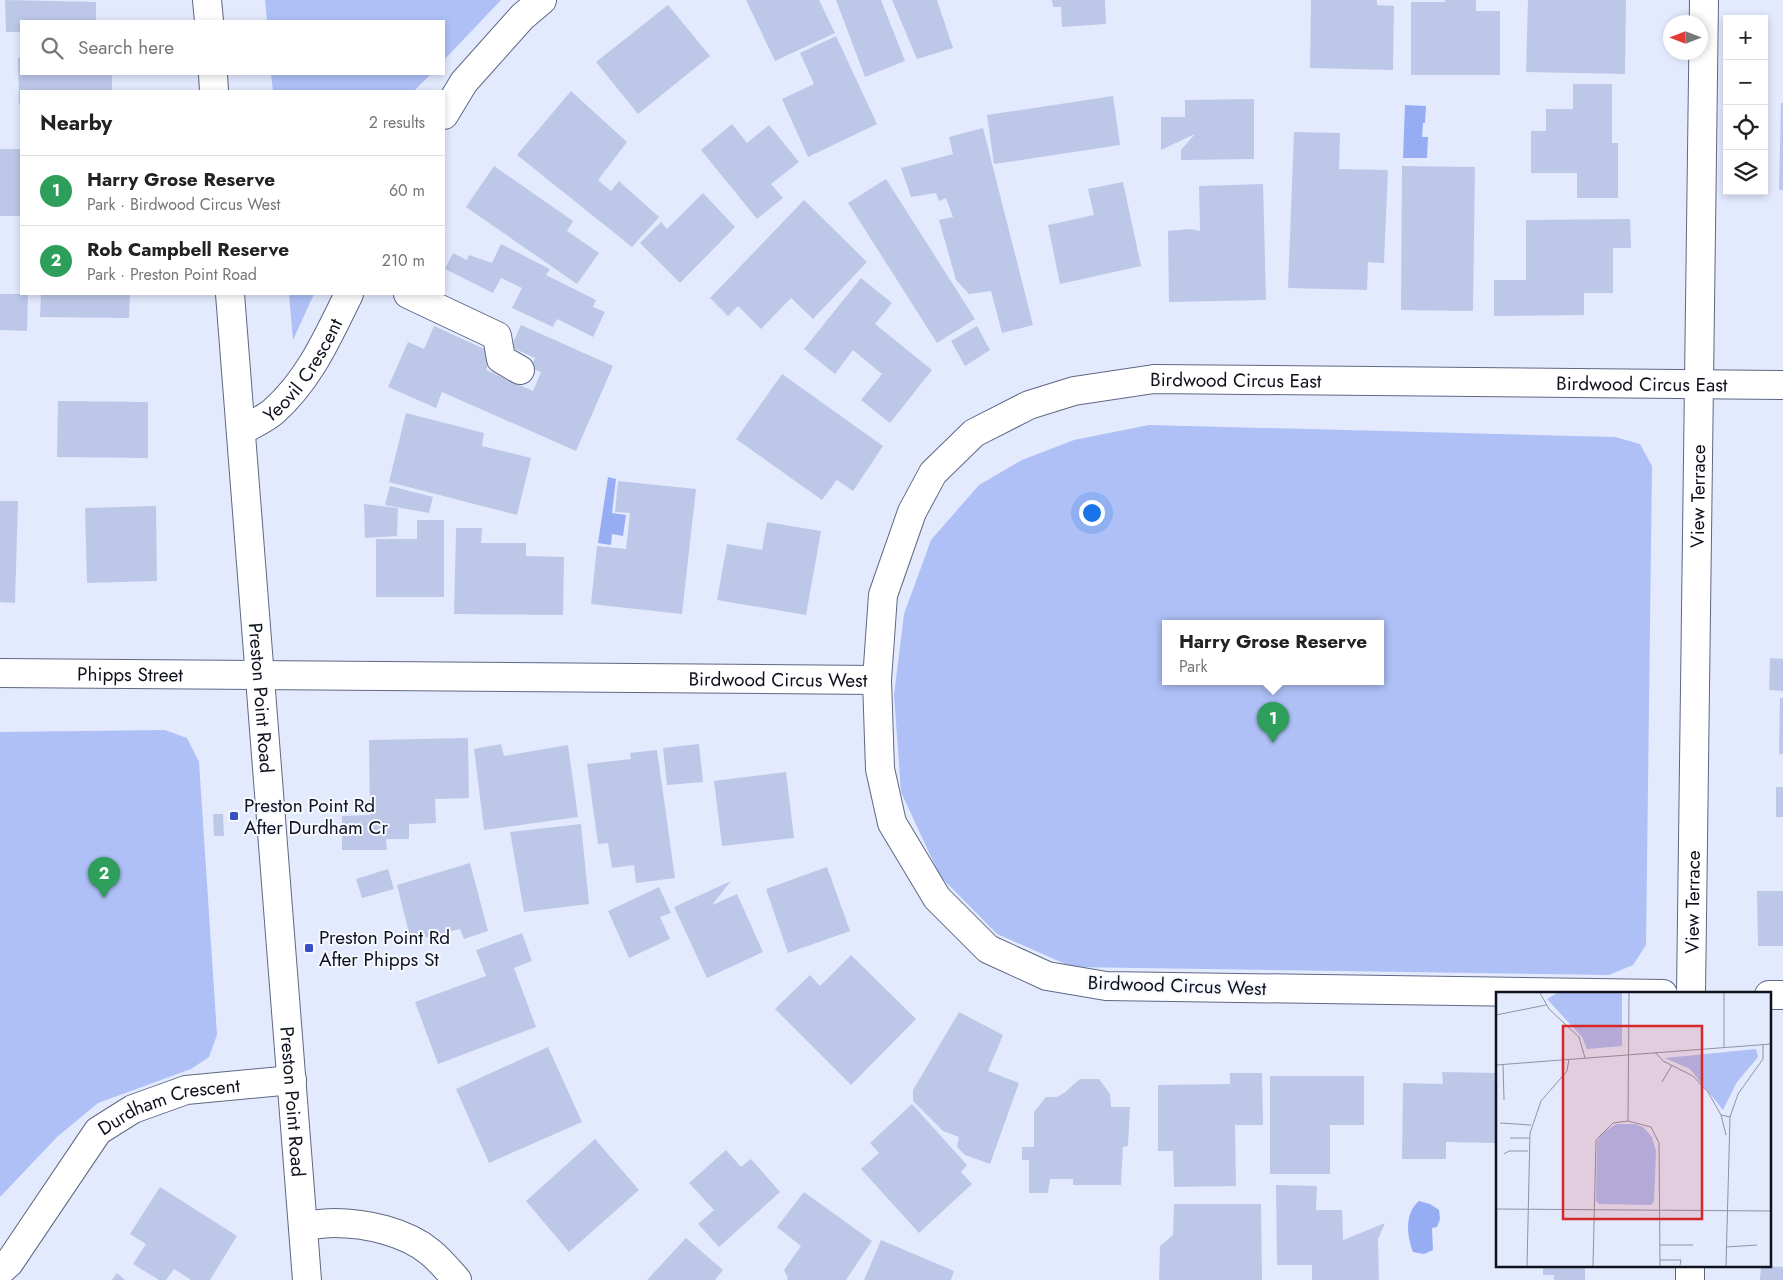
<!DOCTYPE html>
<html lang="en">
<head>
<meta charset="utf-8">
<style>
	body { margin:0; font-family:Jost,sans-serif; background:#f2f2f2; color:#222 }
	.controls { position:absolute; right:15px; top:15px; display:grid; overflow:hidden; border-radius:0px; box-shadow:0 2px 8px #0003 }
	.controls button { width:45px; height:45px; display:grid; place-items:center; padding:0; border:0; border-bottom:1px solid #e0e0e0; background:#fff; color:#222; font:25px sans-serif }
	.compass { position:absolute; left:1663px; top:15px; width:45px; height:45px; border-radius:50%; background:#fff; box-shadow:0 2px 8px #0003; rotate:270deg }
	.you { position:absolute; left:1091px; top:512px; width:18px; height:18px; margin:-12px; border:4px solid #fff; border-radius:50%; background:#1a73e8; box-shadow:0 0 0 8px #1a73e833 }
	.badge { display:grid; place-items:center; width:32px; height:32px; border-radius:50%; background:#3a4fc2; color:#fff; font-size:16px; font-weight:700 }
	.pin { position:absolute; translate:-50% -41px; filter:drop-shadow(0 1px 2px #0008) }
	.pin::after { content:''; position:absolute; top:26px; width:18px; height:15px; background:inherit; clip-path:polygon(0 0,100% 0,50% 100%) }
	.popup { position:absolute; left:1162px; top:620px; width:222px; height:65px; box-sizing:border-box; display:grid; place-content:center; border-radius:0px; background:#fff; filter:drop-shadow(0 1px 4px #0005); font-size:16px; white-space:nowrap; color:#767676 }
	.popup b { font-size:19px; color:#222 }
	.popup::after { content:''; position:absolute; left:50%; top:100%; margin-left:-10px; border:10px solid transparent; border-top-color:#fff }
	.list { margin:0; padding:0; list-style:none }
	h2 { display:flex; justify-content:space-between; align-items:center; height:65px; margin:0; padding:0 20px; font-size:21px }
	h2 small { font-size:16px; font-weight:400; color:#767676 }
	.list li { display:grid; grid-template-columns:32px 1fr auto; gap:15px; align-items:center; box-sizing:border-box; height:70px; padding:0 20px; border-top:1px solid #e0e0e0 }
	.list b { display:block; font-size:19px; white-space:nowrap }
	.list p { margin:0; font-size:16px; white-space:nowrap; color:#767676 }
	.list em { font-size:16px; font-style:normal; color:#767676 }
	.icon { flex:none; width:28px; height:28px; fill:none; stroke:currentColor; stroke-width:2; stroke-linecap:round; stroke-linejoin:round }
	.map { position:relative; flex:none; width:1783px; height:1280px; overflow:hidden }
	.search { position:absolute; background:#fff; box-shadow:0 2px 8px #0003; left:20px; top:20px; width:425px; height:55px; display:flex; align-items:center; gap:12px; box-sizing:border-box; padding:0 18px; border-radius:0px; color:#767676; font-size:19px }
	.panel { position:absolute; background:#fff; box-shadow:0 2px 8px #0003; left:20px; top:90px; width:425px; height:205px; border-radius:0px }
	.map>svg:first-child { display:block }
</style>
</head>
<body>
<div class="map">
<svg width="1783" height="1280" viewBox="0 0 1783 1280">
	<rect width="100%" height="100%" fill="#e3eafe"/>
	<!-- green -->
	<g fill="#aec0f6" fill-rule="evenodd">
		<polygon points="265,0 501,0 444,60 444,21 267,21"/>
		<polygon points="271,74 431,74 414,91 273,91"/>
		<polygon points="289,294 314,294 293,340"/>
		<path d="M 1149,425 L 1615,437 L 1640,444 L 1652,466 L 1646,945 L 1633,965 L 1609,975 L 1072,967 L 997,934 L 940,876 L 901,792 L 894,695 L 904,614 L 931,540 L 979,485 L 1022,460 L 1074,440 ZM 1166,624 L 1380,624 L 1380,682 L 1166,682 Z"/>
		<polygon points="165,730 187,738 199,762 217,1035 209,1057 191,1069 98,1103 57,1137 0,1197 0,732"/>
	</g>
	<!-- water -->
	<g fill="#97adf3">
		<polygon points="1405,105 1426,106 1425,123 1423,123 1422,137 1428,137 1427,158 1403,158"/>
		<polygon points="608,477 616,479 612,513 626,515 623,536 612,534 611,545 598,543"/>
		<path d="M 1419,1201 L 1430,1204 L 1439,1210 L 1440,1219 L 1437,1227 L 1432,1228 L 1433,1250 L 1424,1254 L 1413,1252 C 1407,1235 1404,1214 1419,1201 Z"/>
	</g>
	<!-- building -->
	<g fill="#bdc8e9">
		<polygon points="5,0 96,2 96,21 21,21 21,32 6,32"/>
		<polygon points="746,0 819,0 835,33 775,61"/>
		<polygon points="836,0 881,0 905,61 865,77"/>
		<polygon points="892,0 937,0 953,48 917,59"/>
		<polygon points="1052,0 1105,0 1106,24 1062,27 1061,7 1053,7"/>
		<polygon points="1311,0 1377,0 1377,5 1394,6 1393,70 1310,68"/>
		<polygon points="1445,0 1476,0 1476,11 1500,11 1500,75 1411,75 1411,2 1445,2"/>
		<polygon points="1528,0 1626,0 1625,74 1526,72"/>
		<polygon points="668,5 710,56 638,114 596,62"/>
		<polygon points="836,36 877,124 808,157 782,99 814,84 800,53"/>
		<polygon points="18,58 21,58 21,74 112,74 112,91 21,91 21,104 19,104"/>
		<polygon points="1573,84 1612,84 1612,143 1618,143 1618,198 1577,198 1577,173 1531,173 1531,131 1546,131 1546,109 1573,109"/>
		<polygon points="571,91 627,142 598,180 611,191 619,181 659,217 632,247 517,155"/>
		<polygon points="1113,96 1120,145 994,164 987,115"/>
		<polygon points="1254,99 1254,159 1181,160 1181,150 1195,134 1161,150 1161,117 1185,117 1185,100"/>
		<polygon points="1781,103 1783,103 1783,190 1779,190"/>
		<polygon points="732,124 747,143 769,125 799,162 771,184 783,198 757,219 701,150"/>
		<polygon points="983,128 1033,325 1002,333 991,291 969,294 956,280 939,220 953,217 946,198 939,201 936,193 911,197 901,168 953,154 949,137"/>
		<polygon points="1294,132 1340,133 1339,169 1388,170 1384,263 1368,262 1367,290 1288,288"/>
		<rect x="0" y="149" width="21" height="67"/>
		<polygon points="494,166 573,221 567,231 599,253 577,284 466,207"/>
		<polygon points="1402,166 1475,167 1473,311 1401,310"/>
		<polygon points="886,179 975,319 937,343 848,203"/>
		<polygon points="1123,182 1141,266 1060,284 1048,225 1094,215 1088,189"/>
		<polygon points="1263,184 1266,300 1169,302 1168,231 1190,229 1200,231 1199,186"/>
		<polygon points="703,193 735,227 680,283 640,243 661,222 667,229"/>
		<polygon points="804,200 867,262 813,319 791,298 761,329 738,306 728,316 710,298"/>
		<polygon points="1630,219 1631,248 1613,248 1613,293 1584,293 1584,315 1494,316 1494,280 1526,280 1526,220"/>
		<polygon points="501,244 550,269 546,275 596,300 593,307 605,312 593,337 557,319 553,327 512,308 522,288 501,278 493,293 445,269 453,253 467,260 469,255 492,263"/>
		<polygon points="861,278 892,303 875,324 932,370 890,423 861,400 882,374 853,350 835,374 804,349"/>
		<polygon points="0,294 28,294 27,331 0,330"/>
		<polygon points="41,294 130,294 129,318 40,317"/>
		<polygon points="521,325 613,366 576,451 442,392 436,408 388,387 408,342 424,349 434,326 493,353 486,370 533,391 541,372 531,368 535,358 511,347"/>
		<polygon points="977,326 990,350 965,366 951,341"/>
		<polygon points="782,374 883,446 853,491 837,480 822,500 736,439"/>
		<polygon points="58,401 148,402 148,458 57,457"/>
		<polygon points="406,413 484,433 482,446 531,458 517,515 389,482"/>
		<polygon points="618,481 696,489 682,614 591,604 597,546 626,549 630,513 615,512"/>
		<polygon points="390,486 433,497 429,513 385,505"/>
		<polygon points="0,501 18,501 15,603 0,602"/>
		<polygon points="364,504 398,508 397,536 365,538"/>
		<polygon points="156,506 157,581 87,583 85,508"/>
		<polygon points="417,520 444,520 444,597 376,597 376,539 417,539"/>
		<polygon points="767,522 821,531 806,615 717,600 727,544 762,550"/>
		<polygon points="456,528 482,528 481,543 526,543 526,556 564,557 563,615 454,614"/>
		<polygon points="1770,658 1783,659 1783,691 1769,690"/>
		<polygon points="1780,698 1783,698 1783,754 1779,754"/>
		<polygon points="468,738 469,798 435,799 436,823 409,824 409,839 386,839 387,850 342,850 342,816 370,815 369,740"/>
		<polygon points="501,744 504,756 568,745 578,817 484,830 474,749"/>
		<polygon points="699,744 703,782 667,785 663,748"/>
		<polygon points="657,750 675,878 636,883 634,865 612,868 608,843 598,844 587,764 631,759 630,753"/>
		<polygon points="786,772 794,838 722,846 714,781"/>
		<rect x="1776" y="787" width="7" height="30"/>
		<polygon points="213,814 223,814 224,836 214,836"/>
		<polygon points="581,824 589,904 524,912 510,832"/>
		<polygon points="470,863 488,931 464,939 460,929 411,941 397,885"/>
		<polygon points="827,867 850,931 788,953 766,889"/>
		<polygon points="388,869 394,889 362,898 356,879"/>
		<polygon points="731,881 712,905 737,894 763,952 707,978 674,907"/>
		<polygon points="659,887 671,913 660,917 670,939 629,958 608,911"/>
		<polygon points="1757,891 1783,891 1783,946 1758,946"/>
		<polygon points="522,933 532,961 514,968 536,1027 438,1064 415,1002 486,976 476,950"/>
		<polygon points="851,955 916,1019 851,1085 775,1009 810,975 820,986"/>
		<polygon points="959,1012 1003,1035 988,1071 1019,1083 990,1164 965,1155 957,1147 959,1137 943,1131 913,1101 913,1090"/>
		<polygon points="548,1047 582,1122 489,1163 456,1089"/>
		<polygon points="1442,1072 1497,1073 1497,1143 1446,1142 1446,1159 1402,1159 1403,1083 1443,1084"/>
		<polygon points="1230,1073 1262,1073 1263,1125 1235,1125 1236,1186 1174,1187 1173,1151 1158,1151 1158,1085 1230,1084"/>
		<polygon points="1270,1076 1364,1076 1364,1125 1330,1125 1330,1174 1270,1174"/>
		<polygon points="1080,1079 1099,1079 1110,1094 1111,1107 1130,1107 1128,1146 1123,1147 1121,1185 1073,1185 1073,1179 1050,1179 1048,1193 1029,1193 1029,1160 1022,1160 1022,1147 1034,1147 1034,1112 1046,1097 1057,1097 1064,1093"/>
		<polygon points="912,1104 967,1165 961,1172 972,1184 919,1233 861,1169 879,1153 870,1143"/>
		<polygon points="595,1139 639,1190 569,1252 526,1201"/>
		<polygon points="726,1150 741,1167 751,1159 780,1192 719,1247 698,1224 714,1210 689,1183"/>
		<polygon points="1276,1185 1317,1186 1316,1210 1342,1210 1343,1240 1385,1223 1378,1239 1379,1280 1312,1280 1312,1265 1277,1265"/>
		<polygon points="160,1187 237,1236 210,1280 191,1280 174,1269 166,1280 159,1280 133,1264 146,1244 130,1234"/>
		<polygon points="804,1192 872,1241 846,1280 787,1280 788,1278 784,1270 801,1246 777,1227"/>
		<polygon points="1174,1204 1261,1204 1262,1280 1159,1280 1160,1246 1173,1235"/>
		<polygon points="686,1238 723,1270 715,1280 647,1280"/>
		<polygon points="881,1240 954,1271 951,1280 864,1280"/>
		<polygon points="1543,1266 1585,1266 1585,1280 1554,1280 1554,1275 1543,1275"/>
		<polygon points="1761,1266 1783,1267 1783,1280 1760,1280"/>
		<polygon points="117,1273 125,1280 112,1280"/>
	</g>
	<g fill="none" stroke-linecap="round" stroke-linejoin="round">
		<defs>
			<g id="minor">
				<polyline points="444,115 464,82 522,17 542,0"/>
				<polyline points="408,294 497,336 501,359 520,370"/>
				<path id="s1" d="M 241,431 C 251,425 265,419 274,411 C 310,379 328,336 349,294"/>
				<path id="s2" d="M 0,673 L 877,680"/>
				<path id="s3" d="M 1663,994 L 1106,986 L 1047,976 L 988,949 L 937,898 L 892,823 L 880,769 L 877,680 L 883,595 L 912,512 L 933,473 L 974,433 L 1029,405 L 1074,391 L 1154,379 L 1783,385"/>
				<path id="s4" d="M 1691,994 L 1704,0"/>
				<polyline points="1769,995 1783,995"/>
				<path d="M 303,1226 C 313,1225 324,1223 334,1223 C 366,1223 406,1232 430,1252 C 440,1260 449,1271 457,1280"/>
				<path id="s5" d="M 0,1271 L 9,1263 L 98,1131 L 133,1109 L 186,1090 L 292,1080"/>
				<polyline points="1690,1280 1690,1266"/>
			</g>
			<g id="major">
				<polyline points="207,0 209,21"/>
				<polyline points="213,74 214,91"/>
				<path id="s6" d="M 230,294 L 307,1280"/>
			</g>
		</defs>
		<!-- minor casing -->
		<use href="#minor" stroke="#5e6885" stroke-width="30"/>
		<!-- major casing -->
		<use href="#major" stroke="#5e6885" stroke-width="30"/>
		<!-- minor -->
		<use href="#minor" stroke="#fff" stroke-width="28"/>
		<!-- major -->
		<use href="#major" stroke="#fff" stroke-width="28"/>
	</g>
	<!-- markers -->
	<g fill="#3a4fc2" stroke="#f5f8fe" stroke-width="2">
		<rect x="229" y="811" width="10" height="10" rx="2.5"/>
		<rect x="304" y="943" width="10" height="10" rx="2.5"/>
	</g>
	<g text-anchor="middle" stroke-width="4" stroke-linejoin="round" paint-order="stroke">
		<!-- street labels -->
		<g font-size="19" fill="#0f121d" stroke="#f5f8fe">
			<text dy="7" stroke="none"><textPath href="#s1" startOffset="89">Yeovil Crescent</textPath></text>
			<text dy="7" stroke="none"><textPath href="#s3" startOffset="1532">Birdwood Circus East</textPath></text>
			<text dy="7" stroke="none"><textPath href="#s3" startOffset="1938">Birdwood Circus East</textPath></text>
			<text dy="7" stroke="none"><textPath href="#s4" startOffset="498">View Terrace</textPath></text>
			<text dy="7" stroke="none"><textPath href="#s2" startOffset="130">Phipps Street</textPath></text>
			<text dy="7" stroke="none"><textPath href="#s2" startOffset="778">Birdwood Circus West</textPath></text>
			<text dy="7" stroke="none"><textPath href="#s6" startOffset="405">Preston Point Road</textPath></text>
			<text dy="7" stroke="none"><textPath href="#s4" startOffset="92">View Terrace</textPath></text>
			<text transform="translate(1177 985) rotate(2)" y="7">Birdwood Circus West</text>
			<text dy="7" stroke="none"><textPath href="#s6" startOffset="810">Preston Point Road</textPath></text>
			<text dy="7" stroke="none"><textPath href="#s5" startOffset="248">Durdham Crescent</textPath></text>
		</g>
		<!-- poi labels -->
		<g font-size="19" fill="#0f121d" stroke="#f5f8fe" text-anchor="start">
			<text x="244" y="812">Preston Point Rd<tspan x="244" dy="22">After Durdham Cr</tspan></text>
			<text x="319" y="944">Preston Point Rd<tspan x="319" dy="22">After Phipps St</tspan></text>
		</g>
	</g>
	<!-- overview -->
	<g transform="translate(1496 992)">
		<rect width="275" height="275" fill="#e3eafe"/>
		<path d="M 61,1 L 126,1 L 126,54 L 91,57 L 86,45 L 51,7 ZM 260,57 L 262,65 L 241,90 L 227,118 L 194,77 L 169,66 ZM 120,132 L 139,132 L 147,135 L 156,145 L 160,159 L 158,209 L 155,213 L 103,212 L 100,209 L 101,150 L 105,142 Z" fill="#aec0f6"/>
		<path fill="none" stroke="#8e94a4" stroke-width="1" d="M 44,1 L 53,17 L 83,45 L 89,66M 0,23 L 50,13M 228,55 L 228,1M 159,60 L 167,69 L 197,84 L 212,100 L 225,123 L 234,125M 7,72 L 8,108M 0,73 L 275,52M 166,90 L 176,73M 225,123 L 230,143M 132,129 L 133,1M 4,131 L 35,133M 14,146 L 33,146M 8,162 L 13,159 L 32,159M 0,217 L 275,219M 164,253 L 197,253M 230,255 L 261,253M 164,268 L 185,268 L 184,273M 31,274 L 34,141 L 45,109 L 71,79 L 73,67M 97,274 L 100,148 L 117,131 L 132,129 L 155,135 L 163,151 L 164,274M 230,274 L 234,125 L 242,102 L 267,67 L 267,52"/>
		<path fill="#d62828" fill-opacity="0.15" stroke="#d62828" stroke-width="2.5" d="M 67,34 L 206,34 L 206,227 L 67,227 Z"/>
		<rect width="275" height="275" fill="none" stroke="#0f121d" stroke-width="2.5"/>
	</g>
</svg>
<div class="controls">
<button>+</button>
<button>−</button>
<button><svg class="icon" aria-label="locate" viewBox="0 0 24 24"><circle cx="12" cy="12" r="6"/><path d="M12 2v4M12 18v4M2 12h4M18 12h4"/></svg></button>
<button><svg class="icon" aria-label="layers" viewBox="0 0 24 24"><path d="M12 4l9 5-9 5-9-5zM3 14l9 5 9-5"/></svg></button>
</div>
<svg class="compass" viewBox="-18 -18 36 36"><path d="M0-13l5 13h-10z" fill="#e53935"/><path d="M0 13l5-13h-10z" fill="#767676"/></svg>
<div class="you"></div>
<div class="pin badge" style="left:1273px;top:743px;background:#2e9e5b">1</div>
<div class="popup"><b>Harry Grose Reserve</b>Park</div>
<div class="pin badge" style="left:104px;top:898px;background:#2e9e5b">2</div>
<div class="search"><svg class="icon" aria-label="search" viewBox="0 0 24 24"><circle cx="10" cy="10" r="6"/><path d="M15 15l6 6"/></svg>Search here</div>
<section class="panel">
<h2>Nearby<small>2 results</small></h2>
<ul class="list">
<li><span class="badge" style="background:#2e9e5b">1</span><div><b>Harry Grose Reserve</b><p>Park · Birdwood Circus West</p></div><em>60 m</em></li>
<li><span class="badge" style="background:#2e9e5b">2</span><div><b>Rob Campbell Reserve</b><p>Park · Preston Point Road</p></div><em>210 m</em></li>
</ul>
</section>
</div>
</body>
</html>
